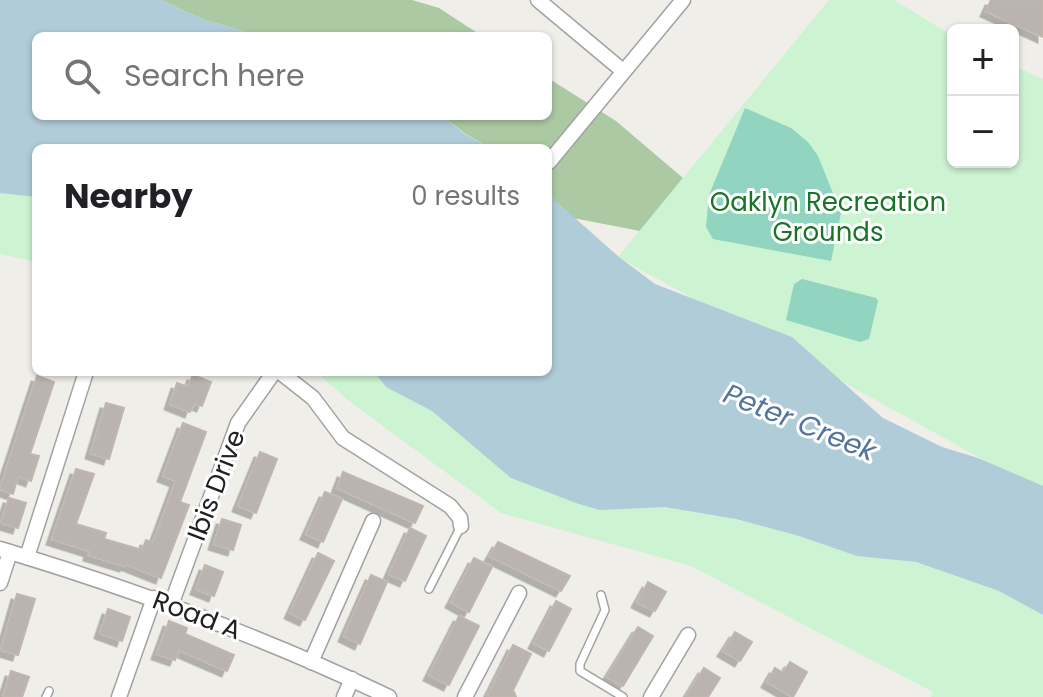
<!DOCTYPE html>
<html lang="en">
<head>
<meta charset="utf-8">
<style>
	body { margin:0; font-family:Poppins,sans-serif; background:#f2f2f2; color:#202124 }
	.controls { position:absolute; right:24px; top:24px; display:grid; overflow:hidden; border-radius:12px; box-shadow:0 2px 6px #0004 }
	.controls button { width:72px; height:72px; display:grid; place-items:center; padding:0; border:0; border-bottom:2px solid #e0e0e0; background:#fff; color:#202124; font:40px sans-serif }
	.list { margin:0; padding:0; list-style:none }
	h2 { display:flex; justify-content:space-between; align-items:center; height:104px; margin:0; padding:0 32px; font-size:34px }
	h2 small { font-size:26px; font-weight:400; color:#757577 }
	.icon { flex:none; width:44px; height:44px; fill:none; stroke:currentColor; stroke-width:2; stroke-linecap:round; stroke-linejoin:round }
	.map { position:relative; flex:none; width:1043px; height:697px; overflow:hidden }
	.search { position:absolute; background:#fff; box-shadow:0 2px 6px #0004; left:32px; top:32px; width:520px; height:88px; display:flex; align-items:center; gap:20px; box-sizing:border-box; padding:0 28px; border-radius:12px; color:#757577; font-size:30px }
	.panel { position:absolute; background:#fff; box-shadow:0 2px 6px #0004; left:32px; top:144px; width:520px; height:232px; border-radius:12px }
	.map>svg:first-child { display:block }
</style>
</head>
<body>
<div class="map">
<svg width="1043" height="697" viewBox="0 0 1043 697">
	<defs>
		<filter id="shadow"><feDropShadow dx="-5.5" dy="5.5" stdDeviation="0" flood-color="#0004"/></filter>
	</defs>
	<rect width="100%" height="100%" fill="#f0eee9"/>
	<!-- forest -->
	<g fill="#abcaa3">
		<polygon points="161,0 412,0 439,8 482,36 259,36 202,19"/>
		<polygon points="548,78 616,121 683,178 640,231 573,218 548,194 548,148 490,148 464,133 442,116 548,116"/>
	</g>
	<!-- park -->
	<g fill="#ccf3d2">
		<polygon points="829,0 894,0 953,36 953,162 1013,162 1013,65 1043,79 1043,493 618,257"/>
		<polygon points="0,193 36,197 36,262 0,254"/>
		<polygon points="316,372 374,372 386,387 432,411 511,478 656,506 736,519 799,536 857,556 916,562 999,591 1043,615 1043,697 931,697 933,692 691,566 501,513 349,401"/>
	</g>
	<!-- pitch -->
	<g fill="#91d4bf">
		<polygon points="745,108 791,128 808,142 818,156 841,213 831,261 713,239 706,227 709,195"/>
		<polygon points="802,279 876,298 878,301 869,339 860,342 786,320 794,284"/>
	</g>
	<!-- water -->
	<g fill="#afccd8">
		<polygon points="0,0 161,0 202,19 259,36 36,36 36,116 442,116 463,133 490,148 36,148 36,197 0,193"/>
		<polygon points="548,194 619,257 655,284 792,337 883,418 942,447 978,458 1043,486 1043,615 999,591 916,562 857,556 799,536 736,519 664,507 600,510 576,503 511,478 432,411 386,387 374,372 548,372"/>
	</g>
	<!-- building -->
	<g fill="#b9b4af" stroke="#c0b6ad" stroke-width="2" filter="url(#shadow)">
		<polygon points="991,0 1043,0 1043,37 986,11"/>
		<polygon points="193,375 211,382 202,406 194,403 190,412 170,404 177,383 188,387"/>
		<polygon points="37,376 54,382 30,454 39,456 31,481 18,476 13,494 0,489"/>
		<polygon points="106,403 124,408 109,459 91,453"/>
		<polygon points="183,423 206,432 180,502 189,505 161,578 126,564 125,566 89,555 90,551 52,539 76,469 94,474 76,524 106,533 104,539 142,550 146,540 153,543 176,481 163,476"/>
		<polygon points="260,452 277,459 256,513 238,506"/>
		<polygon points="343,472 423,506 415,523 337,488"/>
		<polygon points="325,492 342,499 323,542 306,534"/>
		<polygon points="9,498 26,503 18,528 1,523"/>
		<polygon points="222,519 241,525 233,550 214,544"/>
		<polygon points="410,528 426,536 405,581 389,574"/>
		<polygon points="498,542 570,576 561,591 490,556"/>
		<polygon points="318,553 334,561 305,620 290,613"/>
		<polygon points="474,558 492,567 469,612 451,602"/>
		<polygon points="205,565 223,572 214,596 196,589"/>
		<polygon points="371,575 387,582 360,644 344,636"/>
		<polygon points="648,582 666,592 655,611 637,602"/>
		<polygon points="17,594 35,599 18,655 1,650"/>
		<polygon points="556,601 571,609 549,651 534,643"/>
		<polygon points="108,609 130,617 122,641 100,633"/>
		<polygon points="459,616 479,626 449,685 429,675"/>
		<polygon points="169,621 187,628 185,634 234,655 227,671 179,650 175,660 157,654"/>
		<polygon points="638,627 653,636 623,686 607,677"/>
		<polygon points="735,632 752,642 740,661 723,651"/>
		<polygon points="513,645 531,654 513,690 516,697 487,697"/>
		<polygon points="790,662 807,672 793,697 767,682 775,668 783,673"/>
		<polygon points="704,668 720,678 708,697 686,697"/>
		<polygon points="11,671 29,677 22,697 3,697"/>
	</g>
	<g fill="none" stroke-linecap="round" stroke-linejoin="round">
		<defs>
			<g id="lane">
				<polyline points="429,589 461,526"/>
				<polyline points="601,595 605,610 580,664 580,671 623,697"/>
				<polyline points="46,697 49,691"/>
			</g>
			<g id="street">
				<polyline points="538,0 623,71"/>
				<polyline points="549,162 683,0"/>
				<polyline points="280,372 313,398 343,438 450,506 460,518 461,526"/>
				<path d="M 0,549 C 133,589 263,637 389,697"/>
				<polyline points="27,557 86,372"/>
				<polyline points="0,583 10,552"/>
				<polyline points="171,605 238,423 274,372"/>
				<polyline points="311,662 373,521"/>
				<polyline points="119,697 154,598"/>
				<polyline points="344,697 352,679"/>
				<polyline points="465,697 519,593"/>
				<polyline points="651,697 688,635"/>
			</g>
		</defs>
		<!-- lane casing -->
		<use href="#lane" stroke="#a2a2a2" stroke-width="10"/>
		<!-- street casing -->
		<use href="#street" stroke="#a2a2a2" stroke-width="17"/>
		<!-- lane -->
		<use href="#lane" stroke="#fff" stroke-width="7"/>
		<!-- street -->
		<use href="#street" stroke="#fff" stroke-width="14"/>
	</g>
	<g text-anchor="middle" stroke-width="6" stroke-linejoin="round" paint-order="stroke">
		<!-- park labels -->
		<g font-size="26" fill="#1a7328" stroke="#fff">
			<text x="828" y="211">Oaklyn Recreation<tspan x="828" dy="30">Grounds</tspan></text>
		</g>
		<!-- street labels -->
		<g font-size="26" fill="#212121" stroke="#fff">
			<text transform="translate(216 485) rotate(-69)" y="9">Ibis Drive</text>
			<text transform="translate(197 615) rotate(21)" y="9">Road A</text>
		</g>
		<!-- water labels -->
		<g font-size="28" font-style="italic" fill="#54749e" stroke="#fff">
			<text transform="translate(800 422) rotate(22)" y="10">Peter Creek</text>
		</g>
	</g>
</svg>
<div class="controls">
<button>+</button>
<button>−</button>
</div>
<div class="search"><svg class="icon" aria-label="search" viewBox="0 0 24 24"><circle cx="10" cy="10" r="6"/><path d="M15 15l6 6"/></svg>Search here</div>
<section class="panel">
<h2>Nearby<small>0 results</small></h2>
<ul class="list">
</ul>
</section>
</div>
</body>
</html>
